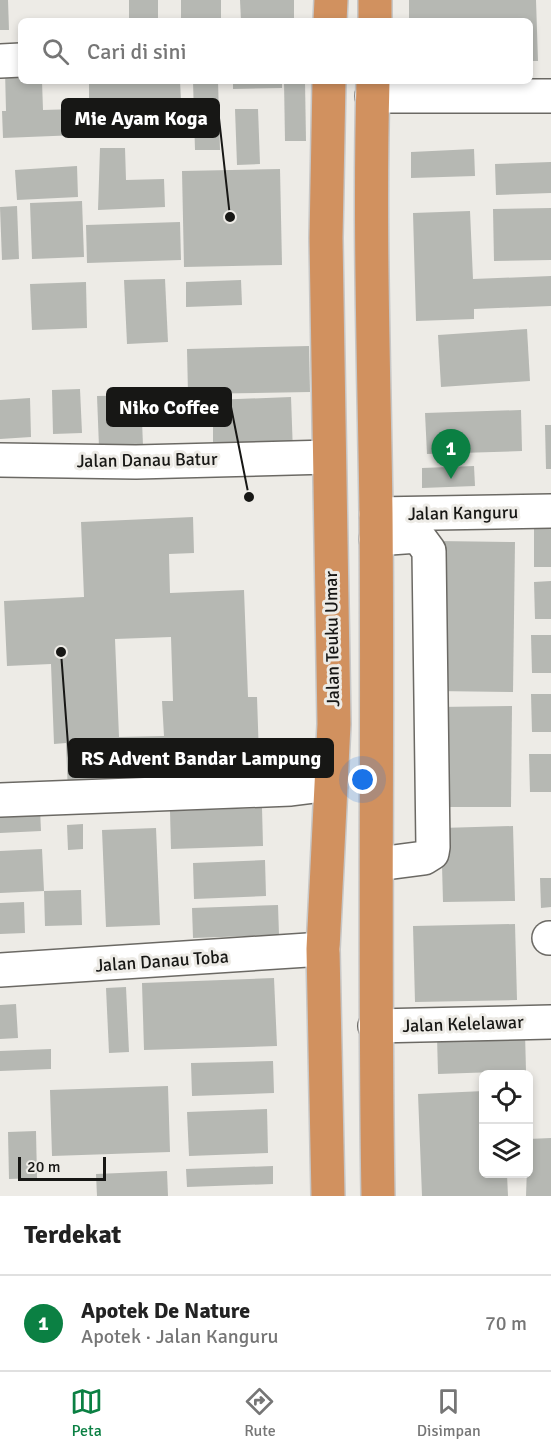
<!DOCTYPE html>
<html lang="id">
<head>
<meta charset="utf-8">
<style>
	body { margin:0; font-family:Signika,sans-serif; background:#f6f6f6; color:#222 }
	.controls { position:absolute; right:18px; bottom:18px; display:grid; overflow:hidden; border-radius:9px; box-shadow:0 3px 9px #0003 }
	.controls button { width:54px; height:54px; display:grid; place-items:center; padding:0; border:0; border-bottom:2px solid #e0e0e0; background:#fff; color:#222; font:30px sans-serif }
	.scale { position:absolute; left:18px; bottom:15px; width:88px; box-sizing:border-box; padding-left:6px; border:3px solid #171715; border-top:0; font-size:16px; line-height:21px; white-space:nowrap; color:#171715; -webkit-text-stroke:4px #edebe6; paint-order:stroke }
	.you { position:absolute; left:363px; top:780px; width:21px; height:21px; margin:-15px; border:4px solid #fff; border-radius:50%; background:#1a73e8; box-shadow:0 0 0 9px #1a73e833 }
	.badge { display:grid; place-items:center; width:39px; height:39px; border-radius:50%; background:#0b8043; color:#fff; font-size:20px; font-weight:700 }
	.pin { position:absolute; translate:-50% -50px; filter:drop-shadow(0 2px 3px #0008) }
	.pin::after { content:''; position:absolute; top:32px; width:21px; height:18px; background:inherit; clip-path:polygon(0 0,100% 0,50% 100%) }
	.list { margin:0; padding:0; list-style:none }
	h2 { display:flex; justify-content:space-between; align-items:center; height:78px; margin:0; padding:0 24px; font-size:26px }
	h2 small { font-size:20px; font-weight:400; color:#767676 }
	.list li { display:grid; grid-template-columns:39px 1fr auto; gap:18px; align-items:center; box-sizing:border-box; height:96px; padding:0 24px; border-top:2px solid #e0e0e0 }
	.list b { display:block; font-size:22px; white-space:nowrap }
	.list p { margin:0; font-size:20px; white-space:nowrap; color:#767676 }
	.list em { font-size:20px; font-style:normal; color:#767676 }
	.icon { flex:none; width:33px; height:33px; fill:none; stroke:currentColor; stroke-width:2; stroke-linecap:round; stroke-linejoin:round }
	.map { position:relative; flex:none; width:551px; height:1196px; overflow:hidden }
	.search { position:absolute; background:#fff; box-shadow:0 3px 9px #0003; left:18px; right:18px; top:18px; height:66px; display:flex; align-items:center; gap:15px; box-sizing:border-box; padding:0 21px; border-radius:9px; color:#767676; font-size:22px }
	.sheet { height:174px; background:#fff }
	nav { display:flex; justify-content:space-around; align-items:center; box-sizing:border-box; height:84px; border-top:2px solid #e0e0e0; background:#fff; font-size:16px; color:#767676 }
	nav a { display:grid; justify-items:center; gap:3px }
	nav .on { color:#0b8043 }
	.map>svg:first-child { display:block }
</style>
</head>
<body>
<div class="map">
<svg width="551" height="1196" viewBox="0 0 551 1196">
	<rect width="100%" height="100%" fill="#edebe6"/>
	<!-- building -->
	<g fill="#b6b8b3" fill-rule="evenodd">
		<polygon points="0,0 8,0 9,30 0,30"/>
		<rect x="129" y="0" width="29" height="21"/>
		<polygon points="181,0 221,0 221,20 181,21"/>
		<polygon points="240,0 294,0 294,21 241,21"/>
		<polygon points="409,0 536,0 538,61 530,61 530,21 409,21"/>
		<polygon points="21,69 21,81 42,81 43,110 77,109 78,135 3,138 2,111 6,111 5,70"/>
		<polygon points="89,81 180,81 181,100 89,102"/>
		<polygon points="193,81 218,81 220,150 195,150"/>
		<polygon points="233,81 282,81 282,88 233,89"/>
		<polygon points="284,81 305,81 306,141 285,141"/>
		<polygon points="235,109 258,109 260,164 237,165"/>
		<polygon points="100,148 125,148 126,180 164,179 165,207 98,210"/>
		<polygon points="474,149 475,176 411,178 411,152"/>
		<polygon points="551,162 551,193 496,195 495,164"/>
		<polygon points="77,166 78,197 17,200 15,170"/>
		<polygon points="280,169 282,265 184,267 182,171"/>
		<polygon points="82,201 84,257 32,259 30,203"/>
		<polygon points="17,206 19,259 2,260 0,207"/>
		<polygon points="551,208 551,260 494,261 493,209"/>
		<polygon points="470,211 473,279 551,276 551,306 474,309 474,319 416,321 413,213"/>
		<polygon points="180,222 181,260 87,263 86,225"/>
		<polygon points="165,279 168,342 127,344 124,280"/>
		<polygon points="241,280 242,305 186,307 186,282"/>
		<polygon points="86,282 87,328 32,330 30,284"/>
		<polygon points="527,329 530,381 441,387 438,335"/>
		<polygon points="309,346 310,392 188,394 187,349"/>
		<polygon points="80,389 82,433 53,434 52,390"/>
		<polygon points="141,395 143,446 99,447 97,396"/>
		<polygon points="291,397 293,453 213,455 213,400"/>
		<polygon points="30,398 31,437 0,439 0,400"/>
		<polygon points="521,410 522,451 427,454 425,413"/>
		<polygon points="545,425 551,425 551,469 546,469"/>
		<polygon points="474,466 475,486 422,488 422,468"/>
		<path d="M 193,517 L 194,553 L 169,554 L 170,593 L 244,590 L 248,697 L 257,697 L 260,786 L 68,794 L 66,743 L 54,744 L 51,664 L 7,666 L 4,601 L 84,597 L 81,522 ZM 171,637 L 173,701 L 162,701 L 164,736 L 119,737 L 115,639 Z"/>
		<rect x="534" y="519" width="17" height="48"/>
		<polygon points="437,541 515,542 513,692 435,691"/>
		<polygon points="551,581 551,619 535,619 534,582"/>
		<polygon points="531,635 551,635 551,673 532,673"/>
		<polygon points="531,694 551,694 551,732 532,732"/>
		<polygon points="512,706 511,807 438,807 438,707"/>
		<polygon points="529,754 551,754 551,792 530,792"/>
		<polygon points="262,808 263,846 171,849 170,811"/>
		<polygon points="40,809 41,831 0,833 0,810"/>
		<polygon points="83,824 83,849 68,850 67,825"/>
		<polygon points="513,826 515,901 443,902 441,828"/>
		<polygon points="156,828 160,925 106,927 102,830"/>
		<polygon points="42,849 44,891 81,890 82,925 45,926 44,891 0,893 0,851"/>
		<polygon points="265,860 266,896 194,899 193,863"/>
		<polygon points="540,878 551,878 551,907 541,908"/>
		<polygon points="24,902 25,933 0,934 0,903"/>
		<polygon points="278,905 279,935 193,938 192,908"/>
		<polygon points="515,924 517,1000 415,1002 413,926"/>
		<polygon points="274,978 277,1046 144,1050 142,983"/>
		<polygon points="126,987 129,1052 109,1053 106,988"/>
		<polygon points="16,1004 18,1038 0,1039 0,1005"/>
		<polygon points="525,1033 526,1071 438,1074 437,1036"/>
		<polygon points="51,1049 51,1069 0,1071 0,1051"/>
		<polygon points="273,1061 274,1093 192,1096 191,1063"/>
		<polygon points="168,1086 170,1152 52,1156 50,1090"/>
		<polygon points="484,1091 484,1174 507,1174 508,1196 422,1196 418,1094"/>
		<polygon points="267,1109 268,1153 189,1156 187,1112"/>
		<polygon points="36,1131 37,1178 9,1179 8,1132"/>
		<polygon points="551,1138 551,1196 526,1196 528,1139"/>
		<polygon points="273,1166 273,1184 187,1187 186,1169"/>
		<polygon points="167,1171 168,1196 97,1196 96,1174"/>
	</g>
	<g fill="none" stroke-linecap="round" stroke-linejoin="round">
		<defs>
			<g id="minor">
				<polyline points="0,61 21,60"/>
				<polyline points="372,96 551,96"/>
				<polyline points="0,460 136,462 329,457"/>
				<polyline points="376,514 551,511"/>
				<polyline points="376,539 418,536 429,551 433,847 432,853 424,858 378,864"/>
				<polyline points="0,800 291,789 331,784"/>
				<polyline points="549,938 551,938"/>
				<polyline points="0,970 323,949"/>
				<polyline points="375,1026 551,1022"/>
			</g>
			<g id="highway">
				<polyline points="330,21 331,0"/>
				<polyline points="375,21 375,0"/>
				<path d="M 373,81 C 369,225 374,368 376,512 C 378,740 374,968 378,1196"/>
				<polyline points="328,1196 323,949 334,724 326,238 329,81"/>
			</g>
		</defs>
		<!-- minor casing -->
		<use href="#minor" stroke="#6b6964" stroke-width="36"/>
		<!-- highway casing -->
		<use href="#highway" stroke="#c7c7c7" stroke-width="36"/>
		<!-- minor -->
		<use href="#minor" stroke="#fff" stroke-width="33"/>
		<!-- highway -->
		<use href="#highway" stroke="#d1915f" stroke-width="33"/>
	</g>
	<g text-anchor="middle" stroke-width="6" stroke-linejoin="round" paint-order="stroke">
		<!-- street labels -->
		<g font-size="18" fill="#171715" stroke="#edebe6">
			<text transform="translate(147 460) rotate(-1)" y="6">Jalan Danau Batur</text>
			<text transform="translate(463 513) rotate(-1)" y="6">Jalan Kanguru</text>
			<text transform="translate(332 639) rotate(-91)" y="6">Jalan Teuku Umar</text>
			<text transform="translate(162 961) rotate(-4)" y="6">Jalan Danau Toba</text>
			<text transform="translate(463 1024) rotate(-2)" y="6">Jalan Kelelawar</text>
		</g>
	</g>
	<!-- callouts -->
	<path fill="none" stroke="#171715" stroke-width="2" d="M230 217L219 118M249 497L231 407M61 652L69 758"/>
	<g fill="#171715" stroke="#edebe6" stroke-width="2">
		<circle cx="230" cy="217" r="6"/>
		<circle cx="249" cy="497" r="6"/>
		<circle cx="61" cy="652" r="6"/>
	</g>
	<g fill="#171715" stroke="#171715" stroke-width="2">
		<rect x="62" y="99" width="157" height="38" rx="6"/>
		<rect x="107" y="388" width="124" height="38" rx="6"/>
		<rect x="69" y="739" width="264" height="38" rx="6"/>
	</g>
	<g font-size="20" text-anchor="middle" font-weight="bold" fill="#fff">
		<text x="141" y="125">Mie Ayam Koga</text>
		<text x="169" y="414">Niko Coffee</text>
		<text x="201" y="765">RS Advent Bandar Lampung</text>
	</g>
</svg>
<div class="controls">
<button><svg class="icon" aria-label="locate" viewBox="0 0 24 24"><circle cx="12" cy="12" r="6"/><path d="M12 2v4M12 18v4M2 12h4M18 12h4"/></svg></button>
<button><svg class="icon" aria-label="layers" viewBox="0 0 24 24"><path d="M12 4l9 5-9 5-9-5zM3 14l9 5 9-5"/></svg></button>
</div>
<div class="scale">20 m</div>
<div class="you"></div>
<div class="pin badge" style="left:451px;top:479px">1</div>
<div class="search"><svg class="icon" aria-label="search" viewBox="0 0 24 24"><circle cx="10" cy="10" r="6"/><path d="M15 15l6 6"/></svg>Cari di sini</div>
</div>
<section class="sheet">
<h2>Terdekat<small></small></h2>
<ul class="list">
<li><span class="badge">1</span><div><b>Apotek De Nature</b><p>Apotek · Jalan Kanguru</p></div><em>70 m</em></li>
</ul>
</section>
<nav>
<a class="on"><svg class="icon" aria-label="map" viewBox="0 0 24 24"><path d="M3 6l6-2 6 2 6-2v14l-6 2-6-2-6 2zM9 4v14M15 6v14"/></svg>Peta</a>
<a><svg class="icon" aria-label="directions" viewBox="0 0 24 24"><path d="M12 3l9 9-9 9-9-9zM9 14v-3h6M13 9l2 2-2 2"/></svg>Rute</a>
<a><svg class="icon" aria-label="saved" viewBox="0 0 24 24"><path d="M7 4h10v16l-5-4-5 4z"/></svg>Disimpan</a>
</nav>
</body>
</html>
